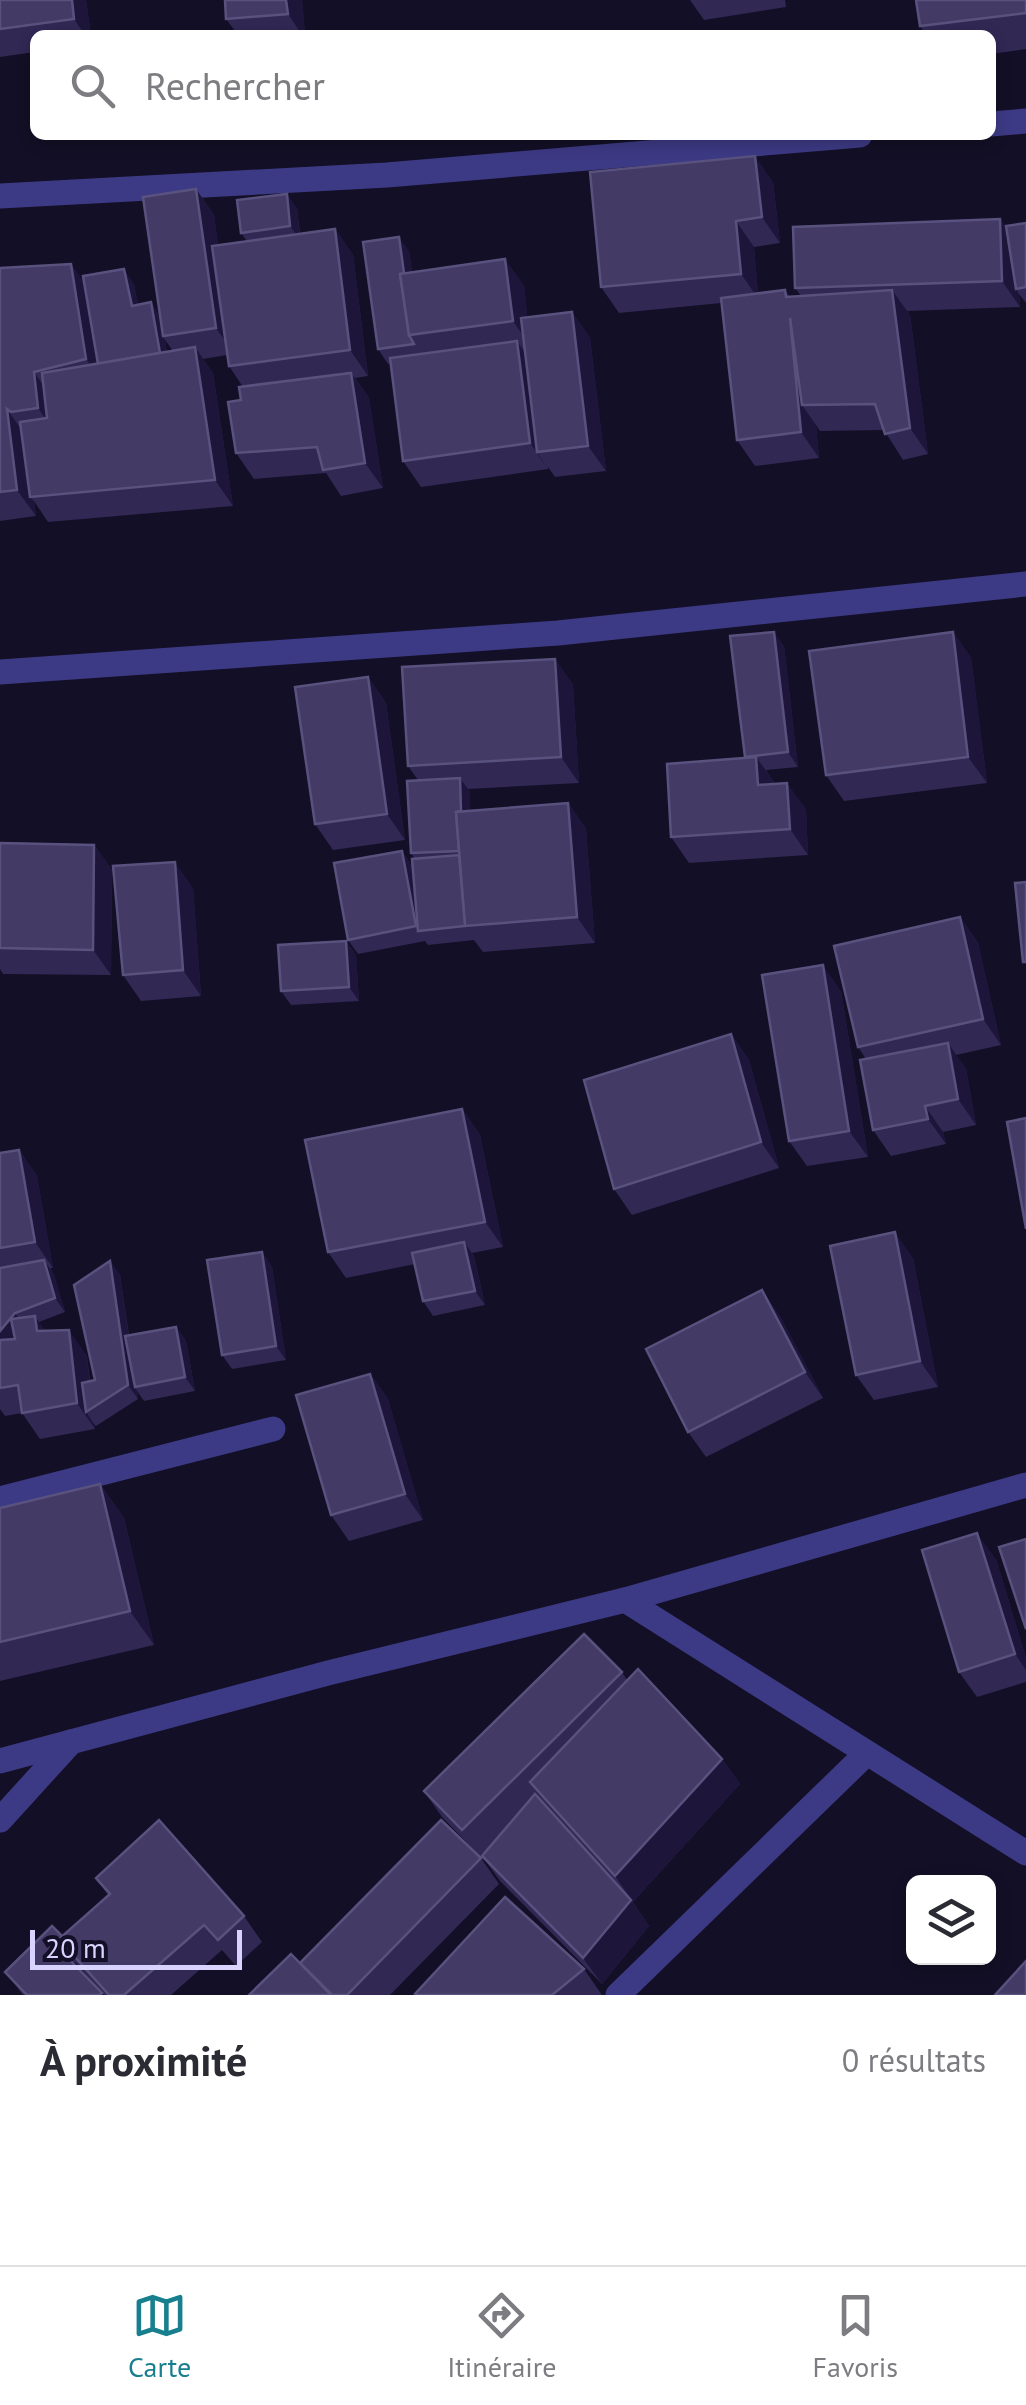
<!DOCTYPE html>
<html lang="fr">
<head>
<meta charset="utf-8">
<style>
	body { margin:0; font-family:"PT Sans",sans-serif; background:#f2f2f3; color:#2b2b33 }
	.controls { position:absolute; right:30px; bottom:30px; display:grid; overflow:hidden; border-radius:15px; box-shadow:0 5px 15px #0003 }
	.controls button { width:90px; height:90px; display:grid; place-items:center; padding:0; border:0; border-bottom:2px solid #e1e1e2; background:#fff; color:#2b2b33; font:50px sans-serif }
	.scale { position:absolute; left:30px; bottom:25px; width:212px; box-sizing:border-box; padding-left:10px; border:5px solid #d9d4ff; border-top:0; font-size:28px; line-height:35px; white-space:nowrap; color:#d9d4ff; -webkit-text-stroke:8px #130f26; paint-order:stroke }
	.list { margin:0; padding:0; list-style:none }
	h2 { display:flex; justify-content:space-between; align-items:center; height:130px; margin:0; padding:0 40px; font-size:42px }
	h2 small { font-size:32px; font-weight:400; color:#7c7c81 }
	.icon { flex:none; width:55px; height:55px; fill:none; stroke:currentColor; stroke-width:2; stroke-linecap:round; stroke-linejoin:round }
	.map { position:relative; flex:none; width:1026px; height:1995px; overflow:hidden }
	.search { position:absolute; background:#fff; box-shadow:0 5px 15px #0003; left:30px; right:30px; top:30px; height:110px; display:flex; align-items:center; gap:25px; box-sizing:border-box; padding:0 35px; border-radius:15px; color:#7c7c81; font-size:38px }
	.sheet { height:270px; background:#fff }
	nav { display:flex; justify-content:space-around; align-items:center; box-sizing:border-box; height:140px; border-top:2px solid #e1e1e2; background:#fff; font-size:28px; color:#7c7c81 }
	nav a { display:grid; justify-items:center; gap:5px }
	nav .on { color:#187f8f }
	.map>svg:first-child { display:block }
</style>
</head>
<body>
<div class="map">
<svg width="1026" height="1995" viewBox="0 0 1026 1995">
	<rect width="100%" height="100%" fill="#130f26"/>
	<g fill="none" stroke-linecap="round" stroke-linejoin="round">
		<!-- street -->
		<g stroke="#3d3a85" stroke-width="25">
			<polyline points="991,124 1026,121"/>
			<polyline points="0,196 387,175 860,135"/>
			<polyline points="0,672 558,633 1026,584"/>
			<polyline points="0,1499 273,1429"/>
			<polyline points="625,1600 1026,1853"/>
			<polyline points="0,1761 328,1673 625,1600 1026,1485"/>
			<polyline points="0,1820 71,1742"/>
			<polyline points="618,1995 867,1753"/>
		</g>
	</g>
	<!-- wall -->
	<g fill="#312854" fill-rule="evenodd">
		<polygon points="0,0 86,0 91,35 35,35 35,52 0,57"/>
		<polygon points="302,0 305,35 238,35 226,19"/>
		<polygon points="690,0 785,0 786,7 704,20"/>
		<polygon points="1026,0 1026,49 991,54 991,35 926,35 920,26"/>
		<polygon points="773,182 780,243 754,247 758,294 785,290 790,297 801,296 795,288 1000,219 1006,228 1026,223 1026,303 1019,294 1020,307 907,311 910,315 928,454 903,460 884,430 820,431 816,425 819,458 755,466 737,440 721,303 619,313 601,287"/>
		<path d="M 196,189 L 214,215 L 218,245 L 247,241 L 241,233 L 297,208 L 300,234 L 335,229 L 353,255 L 368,376 L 355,378 L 369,398 L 383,488 L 341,496 L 326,473 L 254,479 L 236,453 L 243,387 L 229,366 L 227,355 L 203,359 L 213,373 L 233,506 L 48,522 L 34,501 L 36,516 L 0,521 L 0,268 L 84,282 L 134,284 L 138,305 L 160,314 ZM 165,340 L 173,351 L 167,352 Z"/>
		<polygon points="409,251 412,272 524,285 527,317 572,312 590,338 606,471 555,477 548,467 548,469 421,487 403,461 390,363 388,364 378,349"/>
		<polygon points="953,632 971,658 987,783 844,801 826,775"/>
		<polygon points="784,646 798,767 766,770 775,784 806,809 808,855 689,863 671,837 746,758"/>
		<polygon points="555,659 573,685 579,783 468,789 470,792 470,810 568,803 586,829 595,943 483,952 474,940 428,945 425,941 358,954 348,940 412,866 415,859 411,853 418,780 408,766"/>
		<polygon points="368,677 386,703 405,840 333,850 315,824"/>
		<polygon points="0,843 94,845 112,870 111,975 3,974 0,969"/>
		<polygon points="193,888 201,996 141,1001 123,975"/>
		<polygon points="960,917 978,943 1001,1045 956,1055 966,1069 976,1125 943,1132 946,1144 891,1156 873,1130 866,1059 858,1047"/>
		<polygon points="346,941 356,955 359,1001 291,1005 281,991"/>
		<polygon points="841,991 868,1157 807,1166 789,1141"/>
		<polygon points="731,1034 749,1060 779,1168 632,1215 614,1189"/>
		<polygon points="462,1109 480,1135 503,1247 472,1253 474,1256 485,1305 433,1316 423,1301 415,1264 346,1278 328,1252"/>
		<polygon points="19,1150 37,1176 53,1268 50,1268 54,1275 65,1312 39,1322 45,1331 87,1356 90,1381 95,1380 110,1261 120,1275 129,1335 176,1327 186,1341 195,1391 144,1401 137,1391 138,1399 96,1426 94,1424 95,1429 40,1439 22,1413 5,1416 0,1409 0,1153"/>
		<polygon points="262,1252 272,1267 286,1360 232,1369 222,1355"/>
		<polygon points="913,1258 938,1387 874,1400 856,1375"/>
		<polygon points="780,1316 823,1398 706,1457 688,1432"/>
		<polygon points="370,1374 388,1399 423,1520 349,1541 331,1515"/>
		<polygon points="100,1484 124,1518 154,1645 0,1681 0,1508"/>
		<polygon points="996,1559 1026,1658 1026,1682 977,1697 959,1672"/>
		<polygon points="622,1672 627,1680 722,1759 740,1784 633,1902 632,1901 649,1926 602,1984 500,1881 482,1856 496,1840 480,1856 442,1817 424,1791"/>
		<polygon points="481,1858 499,1884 390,1995 249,1995 300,1963"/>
		<polygon points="96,1878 244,1916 262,1942 236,1966 222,1950 171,1995 104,1995 75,1962 73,1964 103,1995 23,1995 5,1972 62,1936 108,1895"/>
		<polygon points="584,1969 602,1995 415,1995"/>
	</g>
	<!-- shaded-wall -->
	<g fill="#1d163a">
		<polygon points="72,0 86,0 91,35 85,35 74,19"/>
		<polygon points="286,0 302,0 305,35 302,35 288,14"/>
		<polygon points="755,156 773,182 780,243 762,217"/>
		<polygon points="196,189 214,215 234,354 216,328"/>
		<polygon points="287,194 297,208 300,240 290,226"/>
		<polygon points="1000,219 1018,245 1016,289 1019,294 1020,307 1002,281"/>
		<polygon points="736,221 754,247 759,300 741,274"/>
		<polygon points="335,229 353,255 368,376 350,350"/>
		<polygon points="399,237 409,251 421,333 413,334"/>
		<polygon points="505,259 524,285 531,347 513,321"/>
		<polygon points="71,264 90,290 104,384 86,359"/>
		<polygon points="124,269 134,284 142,321 132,306"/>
		<polygon points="892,290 910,315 928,454 910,428"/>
		<polygon points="151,302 161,317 163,336 165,340 172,377 162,363"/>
		<polygon points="572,312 590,338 606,471 588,446"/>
		<polygon points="790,318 802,405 816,425 819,458 801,432"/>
		<polygon points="517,341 535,367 537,452 548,469 530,443"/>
		<polygon points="195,347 213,373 233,506 215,480"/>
		<polygon points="34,372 52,398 56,434 38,408"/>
		<polygon points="351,373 369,398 383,488 365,463"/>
		<polygon points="7,409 25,435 30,497 34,501 36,516 17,490"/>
		<polygon points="774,632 784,646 798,767 788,752"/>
		<polygon points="953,632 971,658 987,783 968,757"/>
		<polygon points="555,659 573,685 579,783 561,757"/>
		<polygon points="368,677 386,703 405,840 387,814"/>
		<polygon points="756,757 775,783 758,785"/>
		<polygon points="460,778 470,792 472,865 462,851"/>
		<polygon points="787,783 806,809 808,855 790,829"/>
		<polygon points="568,803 586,829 595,943 577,917"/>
		<polygon points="94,845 112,870 111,975 93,950"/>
		<polygon points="402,851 412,865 419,931 416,926"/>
		<polygon points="175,862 193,888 201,996 183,970"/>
		<polygon points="960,917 978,943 1001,1045 983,1019"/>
		<polygon points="346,941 356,955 359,1001 349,987"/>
		<polygon points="823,965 841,991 868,1157 849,1131"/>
		<polygon points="731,1034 749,1060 779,1168 761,1142"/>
		<polygon points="948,1043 966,1069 976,1125 958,1099"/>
		<polygon points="925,1106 943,1132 946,1144 928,1119"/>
		<polygon points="462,1109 480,1135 503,1247 485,1222"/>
		<polygon points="19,1150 37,1176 53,1268 35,1242"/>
		<polygon points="895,1232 913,1258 938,1387 920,1361"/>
		<polygon points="464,1242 474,1256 485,1305 475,1291"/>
		<polygon points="262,1252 272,1267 286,1360 276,1346"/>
		<polygon points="44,1260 54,1275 65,1312 55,1298"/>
		<polygon points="110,1261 120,1275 136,1387 135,1387 137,1391 138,1399 128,1385"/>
		<polygon points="762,1290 780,1316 823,1398 805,1372"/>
		<polygon points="15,1313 25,1328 0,1357 0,1331"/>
		<polygon points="35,1316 53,1342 37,1331"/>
		<polygon points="176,1327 186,1341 195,1391 185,1377"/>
		<polygon points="69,1330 87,1356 92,1408 86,1412 94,1424 95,1429 77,1403"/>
		<polygon points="370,1374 388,1399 423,1520 405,1494"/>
		<polygon points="100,1484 124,1518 154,1645 130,1611"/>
		<polygon points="977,1533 996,1559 1026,1658 1026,1670 1015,1654"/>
		<polygon points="722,1759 740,1784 633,1902 615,1876"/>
		<polygon points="631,1900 649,1926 602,1984 583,1958"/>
	</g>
	<!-- building -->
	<g fill="#433a66" stroke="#5a527e" stroke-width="2.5">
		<polygon points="0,0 72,0 74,19 0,29"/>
		<polygon points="225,0 286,0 288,14 226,19"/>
		<polygon points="916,0 1026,0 1026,13 920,26"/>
		<polygon points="755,156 762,217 736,221 741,274 601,287 590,172"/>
		<polygon points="196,189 216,328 163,336 143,197"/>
		<polygon points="287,194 290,226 241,233 237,200"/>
		<polygon points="1000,219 1002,281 795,288 793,227"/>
		<polygon points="1026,223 1026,287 1016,289 1006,226"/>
		<polygon points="335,229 350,350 229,366 212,246"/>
		<polygon points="399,237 404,273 400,274 409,335 414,344 378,349 363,242"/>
		<polygon points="505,259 513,321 409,335 400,274"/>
		<polygon points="71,264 86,359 34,372 38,408 11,412 7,409 17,490 0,492 0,268"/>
		<polygon points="124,269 132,306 151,302 160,353 98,364 83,276"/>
		<polygon points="785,290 786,297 892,290 910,428 885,434 875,404 802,405 790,318 801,432 737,440 721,298"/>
		<polygon points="572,312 588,446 537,452 521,318"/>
		<polygon points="517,341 530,443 403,461 390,358"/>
		<polygon points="195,347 215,480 30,497 20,422 47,418 42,373"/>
		<polygon points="351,373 365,463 323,470 317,447 236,453 228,402 241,400 239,387"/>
		<polygon points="774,632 788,752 745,757 730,636"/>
		<polygon points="953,632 968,757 826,775 809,651"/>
		<polygon points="555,659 561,757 408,766 402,667"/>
		<polygon points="368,677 387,814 315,824 295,687"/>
		<polygon points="756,757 758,785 787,783 790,829 671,837 667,764"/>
		<polygon points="460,778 461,811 456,812 459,851 411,853 407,781"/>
		<polygon points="568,803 577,917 465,926 456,812"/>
		<polygon points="0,843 94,845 93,950 0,948"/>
		<polygon points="402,851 416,926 348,940 334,863"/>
		<polygon points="459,855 465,926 418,931 412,859"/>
		<polygon points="175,862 183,970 123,975 113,866"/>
		<polygon points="1026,882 1026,962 1023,962 1015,883"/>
		<polygon points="960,917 983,1019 858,1047 834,946"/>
		<polygon points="346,941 349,987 281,991 278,945"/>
		<polygon points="823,965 849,1131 789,1141 762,975"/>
		<polygon points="731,1034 761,1142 614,1189 584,1080"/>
		<polygon points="948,1043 958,1099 925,1106 928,1119 873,1130 860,1060"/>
		<polygon points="462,1109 485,1222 328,1252 305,1140"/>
		<polygon points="1026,1118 1026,1229 1007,1122"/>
		<polygon points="19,1150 35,1242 0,1248 0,1153"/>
		<polygon points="895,1232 920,1361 856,1375 830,1246"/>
		<polygon points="464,1242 475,1291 423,1301 412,1253"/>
		<polygon points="262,1252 276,1346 222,1355 207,1260"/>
		<polygon points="44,1260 55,1298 15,1313 0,1331 0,1268"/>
		<polygon points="110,1261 128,1385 86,1412 82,1383 95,1380 74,1285"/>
		<polygon points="762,1290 805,1372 688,1432 646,1349"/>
		<polygon points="35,1316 37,1331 69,1330 77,1403 22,1413 18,1385 0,1388 0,1340 15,1339 11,1319"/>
		<polygon points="176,1327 185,1377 135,1387 125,1336"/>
		<polygon points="370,1374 405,1494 331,1515 296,1395"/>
		<polygon points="100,1484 130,1611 0,1642 0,1508"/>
		<polygon points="977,1533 1015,1654 959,1672 922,1550"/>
		<polygon points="1026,1539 1026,1629 999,1547"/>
		<polygon points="584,1634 622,1672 462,1830 424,1791"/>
		<polygon points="638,1669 722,1759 615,1876 530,1782"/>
		<polygon points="535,1794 631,1900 583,1958 482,1856"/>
		<polygon points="159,1820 244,1916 218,1940 204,1925 124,1995 109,1995 59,1939 110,1894 96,1878"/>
		<polygon points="441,1820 481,1858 347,1995 332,1995 300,1963"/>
		<polygon points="505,1897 584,1969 552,1995 416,1995 415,1994"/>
		<polygon points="52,1926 62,1936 59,1939 65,1948 61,1951 102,1993 100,1995 27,1995 5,1972"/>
		<polygon points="291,1954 331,1995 249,1995"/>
		<polygon points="1026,1961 1026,1995 995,1995"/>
	</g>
</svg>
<div class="controls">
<button><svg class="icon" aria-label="layers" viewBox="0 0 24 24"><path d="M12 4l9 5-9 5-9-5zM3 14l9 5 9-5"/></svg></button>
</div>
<div class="scale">20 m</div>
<div class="search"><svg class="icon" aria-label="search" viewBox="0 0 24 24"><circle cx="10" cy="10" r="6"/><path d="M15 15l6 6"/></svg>Rechercher</div>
</div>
<section class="sheet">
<h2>À proximité<small>0 résultats</small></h2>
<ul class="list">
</ul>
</section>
<nav>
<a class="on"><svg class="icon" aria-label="map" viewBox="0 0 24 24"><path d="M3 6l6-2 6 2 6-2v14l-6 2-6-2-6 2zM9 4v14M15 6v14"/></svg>Carte</a>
<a><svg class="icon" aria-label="directions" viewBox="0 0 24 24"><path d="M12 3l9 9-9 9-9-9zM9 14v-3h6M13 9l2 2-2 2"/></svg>Itinéraire</a>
<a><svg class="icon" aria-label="saved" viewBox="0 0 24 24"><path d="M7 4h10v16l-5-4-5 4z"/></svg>Favoris</a>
</nav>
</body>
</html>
